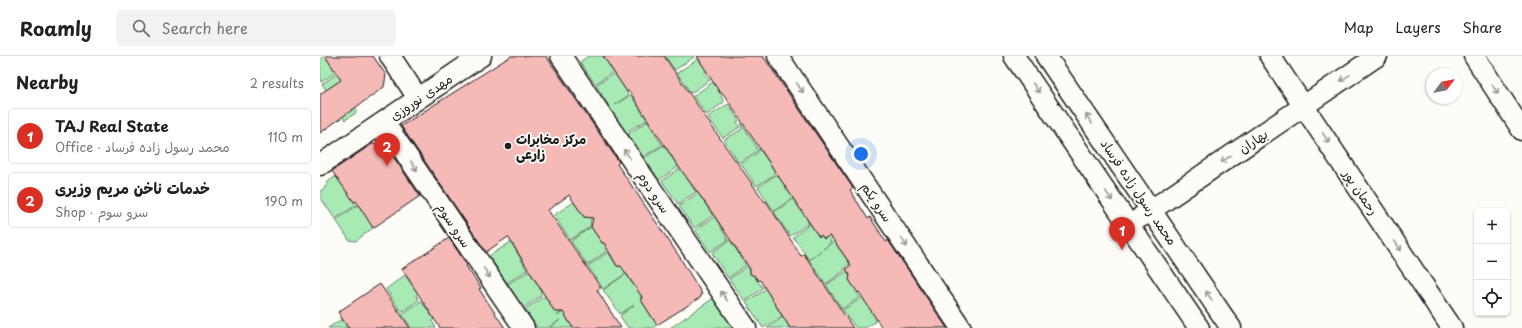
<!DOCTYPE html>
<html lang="en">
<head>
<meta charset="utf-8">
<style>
	body { margin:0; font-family:"Playpen Sans","Playpen Sans Arabic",sans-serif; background:#f2f2f2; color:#202124 }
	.controls { position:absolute; right:12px; bottom:12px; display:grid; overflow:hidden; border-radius:6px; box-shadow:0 1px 3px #0004 }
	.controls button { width:36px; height:36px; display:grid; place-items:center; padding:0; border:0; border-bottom:1px solid #e0e0e0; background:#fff; color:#202124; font:20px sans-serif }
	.compass { position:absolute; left:1106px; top:12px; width:36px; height:36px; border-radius:50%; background:#fff; box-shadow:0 1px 3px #0004; rotate:58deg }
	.you { position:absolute; left:541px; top:98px; width:14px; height:14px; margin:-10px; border:3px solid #fff; border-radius:50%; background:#1a73e8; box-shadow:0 0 0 6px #1a73e833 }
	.badge { display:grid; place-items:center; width:26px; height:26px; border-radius:50%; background:#d93025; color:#fff; font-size:13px; font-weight:700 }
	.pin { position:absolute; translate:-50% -33px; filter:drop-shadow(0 1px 2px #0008) }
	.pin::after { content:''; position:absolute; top:21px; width:14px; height:12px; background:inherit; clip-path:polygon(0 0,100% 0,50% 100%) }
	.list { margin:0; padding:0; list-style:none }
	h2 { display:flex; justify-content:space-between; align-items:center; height:52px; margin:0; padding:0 16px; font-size:17px }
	h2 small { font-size:13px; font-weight:400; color:#757577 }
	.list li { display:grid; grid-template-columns:26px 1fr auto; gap:12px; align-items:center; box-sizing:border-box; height:56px; margin:0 8px 8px; padding:0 8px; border:1px solid #e0e0e0; border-radius:6px }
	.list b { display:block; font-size:15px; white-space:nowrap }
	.list p { margin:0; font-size:13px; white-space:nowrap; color:#757577 }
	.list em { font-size:13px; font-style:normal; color:#757577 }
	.icon { flex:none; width:22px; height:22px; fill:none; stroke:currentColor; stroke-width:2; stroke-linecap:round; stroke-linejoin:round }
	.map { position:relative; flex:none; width:1202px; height:272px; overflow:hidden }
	header { display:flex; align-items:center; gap:24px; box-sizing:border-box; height:56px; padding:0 20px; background:#fff; border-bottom:1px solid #e0e0e0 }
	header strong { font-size:19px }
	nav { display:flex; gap:22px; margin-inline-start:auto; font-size:14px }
	.search { width:280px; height:36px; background:#f2f2f2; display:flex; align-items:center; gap:10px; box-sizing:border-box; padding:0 14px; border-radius:6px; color:#757577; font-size:15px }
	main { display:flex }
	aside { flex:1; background:#fff }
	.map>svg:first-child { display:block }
</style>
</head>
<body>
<header>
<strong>Roamly</strong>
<div class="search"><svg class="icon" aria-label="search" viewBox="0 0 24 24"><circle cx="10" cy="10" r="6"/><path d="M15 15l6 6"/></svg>Search here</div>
<nav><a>Map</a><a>Layers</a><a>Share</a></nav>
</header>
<main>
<aside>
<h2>Nearby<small>2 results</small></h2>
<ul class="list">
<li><span class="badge">1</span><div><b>TAJ Real State</b><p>Office · محمد رسول زاده فرساد</p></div><em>110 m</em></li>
<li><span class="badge">2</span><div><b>خدمات ناخن مریم وزیری</b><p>Shop · سرو سوم</p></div><em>190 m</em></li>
</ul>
</aside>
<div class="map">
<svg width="1202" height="272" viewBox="0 0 1202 272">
	<rect width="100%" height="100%" fill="#fdfcf7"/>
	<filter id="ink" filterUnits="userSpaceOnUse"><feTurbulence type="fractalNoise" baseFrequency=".025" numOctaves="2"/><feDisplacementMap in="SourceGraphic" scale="8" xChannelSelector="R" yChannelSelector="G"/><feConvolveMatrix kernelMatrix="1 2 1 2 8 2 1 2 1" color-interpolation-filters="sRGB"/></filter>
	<g filter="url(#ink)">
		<!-- green -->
		<g fill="#a8eab3" stroke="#628368">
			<polygon points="5,0 16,16 1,26 0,3"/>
			<polygon points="268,0 283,0 292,13 293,16 275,28 260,6"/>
			<polygon points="345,0 373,0 374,1 355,14"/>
			<polygon points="378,3 387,15 384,17 390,24 371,37 357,17"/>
			<polygon points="18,17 26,28 13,44 2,28"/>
			<polygon points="295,17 307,36 308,40 294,49 311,39 327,64 305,77 276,29"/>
			<polygon points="393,26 402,40 401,41 404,46 387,59 373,40"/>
			<polygon points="26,37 36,52 36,57 25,64 13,46"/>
			<polygon points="408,48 419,65 417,66 420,71 403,82 388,61"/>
			<polygon points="328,65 342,89 323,101 308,78"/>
			<polygon points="421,67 436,90 437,95 419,107 404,84 422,73"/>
			<polygon points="344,89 358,111 339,124 324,102"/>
			<polygon points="439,92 454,114 454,119 436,130 421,108 438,96"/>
			<polygon points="360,112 376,136 358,148 342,125"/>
			<polygon points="457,118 473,142 454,155 438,131"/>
			<polygon points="16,120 36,149 15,163 0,141 0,135 4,133 8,126"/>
			<polygon points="378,137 393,160 374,172 359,150"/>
			<polygon points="474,143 487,162 488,168 470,180 454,156"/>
			<polygon points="254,146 264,161 271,162 270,171 250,184 234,159"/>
			<polygon points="38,149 54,171 36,185 29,184 16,164"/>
			<polygon points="395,161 408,184 390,196 375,174"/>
			<polygon points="489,166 499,181 501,179 504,183 509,180 511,183 510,188 489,204 473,181 489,169"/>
			<polygon points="271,171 282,187 287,187 285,193 287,195 267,209 251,185"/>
			<polygon points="410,184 426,209 408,222 392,197"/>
			<polygon points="514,185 530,208 524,212 525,214 506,228 489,204"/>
			<polygon points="191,186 207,214 187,227 169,200"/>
			<polygon points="288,196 297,210 305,210 305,218 283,233 268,210"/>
			<polygon points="428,210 430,216 443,232 425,245 409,223"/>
			<polygon points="209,215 221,234 221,240 203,252 188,228"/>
			<polygon points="527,215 534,230 540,234 537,237 540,241 522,253 506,229"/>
			<polygon points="306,218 317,234 322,235 320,244 321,244 337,269 333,272 308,272 300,260 314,249 300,258 283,234"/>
			<polygon points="85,219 98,237 96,239 99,244 81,256 66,233"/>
			<polygon points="446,233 462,260 443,272 426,246"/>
			<polygon points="398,239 420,272 350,272"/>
			<polygon points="225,240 235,256 242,256 237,260 243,256 253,272 230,272 240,264 228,272 217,272 205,253"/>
			<polygon points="543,241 557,256 555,266 545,272 536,272 523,254"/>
			<polygon points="101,245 114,263 112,265 116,272 91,272 82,258"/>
			<polygon points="463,261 470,272 447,272"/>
			<polygon points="22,263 28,272 8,272"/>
		</g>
		<!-- building -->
		<g fill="#f5b9b6" stroke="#1c1c1c">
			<polygon points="5,0 53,0 66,19 64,31 0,77 0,38 21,24"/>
			<polygon points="191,0 226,0 299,106 297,108 359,200 382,238 380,239 381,241 337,269 321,244 322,241 301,210 297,210 284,187 282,187 271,171 273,162 264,161 249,139 228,154 281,232 277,234 301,272 253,272 243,256 235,256 188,181 166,196 81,70"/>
			<polygon points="283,0 344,0 408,94 445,146 446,145 481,200 484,198 496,216 533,272 470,272 440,224 438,225 435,220 430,218 430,213 391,155 356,107 309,35 307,36"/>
			<polygon points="377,0 443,0 533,132 530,134 548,163 550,161 566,186 568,184 627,272 562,272 539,236 538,237 529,224 530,219 526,213 531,209 512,182 509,180 504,183 501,179 499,181 402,36 400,37 393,26"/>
			<polygon points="52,88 66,90 100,140 53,172 36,145 34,146 12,115"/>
			<polygon points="129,182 147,209 146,210 161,232 159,233 185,272 120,272 82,213"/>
			<polygon points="60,228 90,272 28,272 18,256"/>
		</g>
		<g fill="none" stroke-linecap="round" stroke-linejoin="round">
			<defs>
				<g id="minor">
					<polyline points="70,0 98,42"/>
					<polyline points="241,0 426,272"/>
					<polyline points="458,0 641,272"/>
					<polyline points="694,0 879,272"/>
					<polyline points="726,0 911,272"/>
					<polyline points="950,0 1132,272"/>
					<polyline points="1154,0 1202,74"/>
					<polyline points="64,66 204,272"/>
					<polyline points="0,109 161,0"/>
					<polyline points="821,161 1057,0"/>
				</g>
			</defs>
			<!-- minor casing -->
			<use href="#minor" stroke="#1c1c1c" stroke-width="23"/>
			<!-- minor -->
			<use href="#minor" stroke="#fdfcf7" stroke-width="20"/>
		</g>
		<!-- one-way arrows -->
		<defs><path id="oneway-shaft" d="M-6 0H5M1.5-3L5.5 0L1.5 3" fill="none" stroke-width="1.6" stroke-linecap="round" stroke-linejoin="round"/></defs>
		<g stroke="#989794">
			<use href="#oneway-shaft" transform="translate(1025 22) rotate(146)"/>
			<use href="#oneway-shaft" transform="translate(480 32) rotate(56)"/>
			<use href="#oneway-shaft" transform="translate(716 32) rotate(56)"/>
			<use href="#oneway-shaft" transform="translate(1175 33) rotate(57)"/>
			<use href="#oneway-shaft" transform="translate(769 63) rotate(-124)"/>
			<use href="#oneway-shaft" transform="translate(1006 82) rotate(56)"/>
			<use href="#oneway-shaft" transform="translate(307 98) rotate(-124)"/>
			<use href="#oneway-shaft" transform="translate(906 103) rotate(146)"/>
			<use href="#oneway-shaft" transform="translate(94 110) rotate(56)"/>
			<use href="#oneway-shaft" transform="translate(789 140) rotate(56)"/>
			<use href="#oneway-shaft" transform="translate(584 186) rotate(56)"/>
			<use href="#oneway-shaft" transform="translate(1078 190) rotate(56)"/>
			<use href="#oneway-shaft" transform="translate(167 217) rotate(56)"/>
			<use href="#oneway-shaft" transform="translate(404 240) rotate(-124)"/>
			<use href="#oneway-shaft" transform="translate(889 240) rotate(-124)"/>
		</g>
	</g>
	<!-- markers -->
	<circle fill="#1c1c1c" stroke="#fdfcf7" stroke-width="1.5" cx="188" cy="90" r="4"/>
	<g text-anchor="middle" stroke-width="3.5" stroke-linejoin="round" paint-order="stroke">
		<!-- street labels -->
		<g font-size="13" fill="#1c1c1c" stroke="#fdfcf7">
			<text transform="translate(101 41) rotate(-34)" y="5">مهدی نوروزی</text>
			<text transform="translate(933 85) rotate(-34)" y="5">بهاران</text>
			<text transform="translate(334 136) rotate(56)" y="5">سرو دوم</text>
			<text transform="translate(819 136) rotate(56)" y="5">محمد رسول زاده فرساد</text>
			<text transform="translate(1041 136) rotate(56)" y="5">رحمان پور</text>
			<text transform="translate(557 146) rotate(56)" y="5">سرو یکم</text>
			<text transform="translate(134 169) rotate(56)" y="5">سرو سوم</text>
		</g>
		<!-- poi labels -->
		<g font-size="13" font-weight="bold" fill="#1c1c1c" stroke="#fdfcf7" text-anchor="start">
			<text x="196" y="88">مرکز مخابرات<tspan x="196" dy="15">زارعی</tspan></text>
		</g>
	</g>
</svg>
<div class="controls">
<button>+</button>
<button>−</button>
<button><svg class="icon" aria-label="locate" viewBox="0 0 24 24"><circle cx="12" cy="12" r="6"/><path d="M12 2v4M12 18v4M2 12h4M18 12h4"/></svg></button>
</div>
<svg class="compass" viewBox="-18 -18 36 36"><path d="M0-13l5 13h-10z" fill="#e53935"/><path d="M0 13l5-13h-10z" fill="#757577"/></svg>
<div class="you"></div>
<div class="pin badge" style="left:802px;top:194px">1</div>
<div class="pin badge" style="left:67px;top:110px">2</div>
</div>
</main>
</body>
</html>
